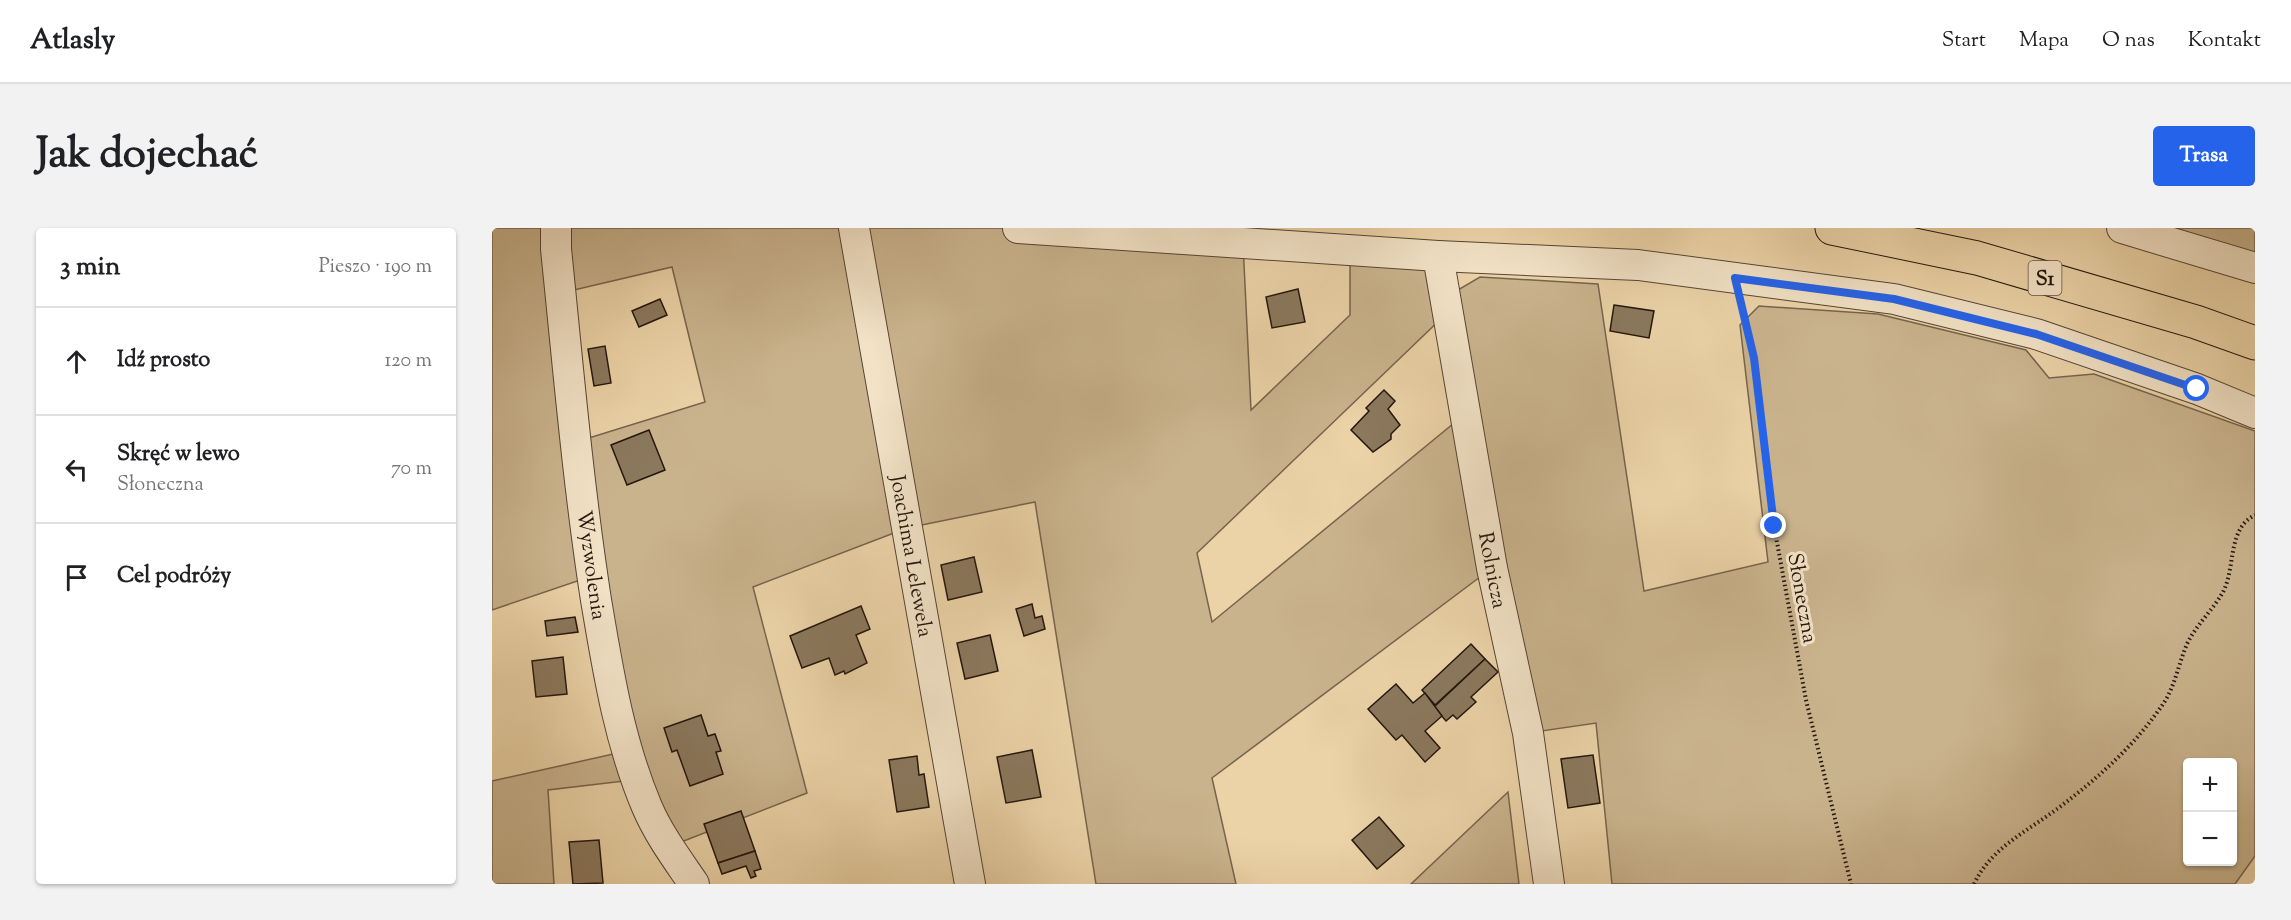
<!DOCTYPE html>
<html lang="pl">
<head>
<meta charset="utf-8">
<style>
	body { margin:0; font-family:"Sorts Mill Goudy",serif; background:#f2f2f2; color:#202124 }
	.controls { position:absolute; right:18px; bottom:18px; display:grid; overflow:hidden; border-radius:6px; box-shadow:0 2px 4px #0004 }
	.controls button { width:54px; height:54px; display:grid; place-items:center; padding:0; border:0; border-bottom:2px solid #e0e0e0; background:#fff; color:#202124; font:30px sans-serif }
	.stop { position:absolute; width:18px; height:18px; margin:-14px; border:4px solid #2563eb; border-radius:50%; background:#fff }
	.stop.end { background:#2563eb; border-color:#fff; box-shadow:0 2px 6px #0008 }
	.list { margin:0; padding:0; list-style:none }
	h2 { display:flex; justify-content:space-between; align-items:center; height:78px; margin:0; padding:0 24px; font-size:26px }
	h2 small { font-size:20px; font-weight:400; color:#757577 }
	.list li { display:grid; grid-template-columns:39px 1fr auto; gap:18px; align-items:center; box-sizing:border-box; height:108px; padding:0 24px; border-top:2px solid #e0e0e0 }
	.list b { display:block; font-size:22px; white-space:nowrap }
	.list p { margin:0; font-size:20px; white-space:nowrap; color:#757577 }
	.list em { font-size:20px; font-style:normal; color:#757577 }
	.icon { flex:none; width:33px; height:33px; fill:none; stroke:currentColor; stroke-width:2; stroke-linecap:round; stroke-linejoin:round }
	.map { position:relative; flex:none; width:1763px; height:656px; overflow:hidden; border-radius:6px }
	header { display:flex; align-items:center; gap:36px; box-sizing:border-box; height:84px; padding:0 30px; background:#fff; border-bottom:2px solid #e0e0e0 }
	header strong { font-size:28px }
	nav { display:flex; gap:33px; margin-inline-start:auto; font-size:21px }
	.intro { display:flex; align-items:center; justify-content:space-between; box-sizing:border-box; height:144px; padding:0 36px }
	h1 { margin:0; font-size:42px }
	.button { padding:15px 27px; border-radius:6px; background:#2563eb; color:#fff; font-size:21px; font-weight:700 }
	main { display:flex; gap:36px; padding:0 36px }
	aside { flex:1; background:#fff; border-radius:6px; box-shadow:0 2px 4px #0004 }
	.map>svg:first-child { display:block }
</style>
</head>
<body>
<header>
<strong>Atlasly</strong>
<nav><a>Start</a><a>Mapa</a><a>O nas</a><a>Kontakt</a></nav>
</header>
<div class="intro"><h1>Jak dojechać</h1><a class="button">Trasa</a></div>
<main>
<aside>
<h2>3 min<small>Pieszo · 190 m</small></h2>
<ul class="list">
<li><svg class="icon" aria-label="ahead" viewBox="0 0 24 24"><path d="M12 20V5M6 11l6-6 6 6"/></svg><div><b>Idź prosto</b></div><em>120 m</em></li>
<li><svg class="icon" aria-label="left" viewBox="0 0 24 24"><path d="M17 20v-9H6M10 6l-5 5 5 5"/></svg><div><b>Skręć w lewo</b><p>Słoneczna</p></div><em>70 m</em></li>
<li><svg class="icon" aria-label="arrive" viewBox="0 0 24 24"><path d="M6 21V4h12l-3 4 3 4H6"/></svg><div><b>Cel podróży</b></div></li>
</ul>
</aside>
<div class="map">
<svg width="1763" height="656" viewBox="0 0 1763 656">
	<rect width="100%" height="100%" fill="#ebd3a7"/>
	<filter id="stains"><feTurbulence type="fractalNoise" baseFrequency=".00333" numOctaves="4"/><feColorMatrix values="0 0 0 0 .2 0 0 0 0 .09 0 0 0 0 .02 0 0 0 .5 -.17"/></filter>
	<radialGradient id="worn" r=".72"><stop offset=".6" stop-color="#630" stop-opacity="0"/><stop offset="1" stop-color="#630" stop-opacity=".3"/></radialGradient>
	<!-- green -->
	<g fill="#c9b38d" stroke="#76644d" stroke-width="1.5" fill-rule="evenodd">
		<path d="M 0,0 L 526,0 L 751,15 L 759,182 L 858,87 L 858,22 L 946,28 L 961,65 L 988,49 L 1106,56 L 1152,363 L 1276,334 L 1248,97 L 1267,78 L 1386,86 L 1534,122 L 1557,150 L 1602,146 L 1763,203 L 1763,628 L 1743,656 L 1120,656 L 1104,495 L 1036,505 L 1000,340 L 720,550 L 744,656 L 604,656 L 543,274 L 415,300 L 261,359 L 315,565 L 166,623 L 132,553 L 56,562 L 62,656 L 0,656 L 0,553 L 135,523 L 100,348 L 0,382 ZM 180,39 L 213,174 L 84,214 L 69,65 ZM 955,85 L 973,186 L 720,394 L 705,325 ZM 1696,534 L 1740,534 L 1740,634 L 1696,634 Z"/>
		<polygon points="1630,0 1763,0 1763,40"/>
		<polygon points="1016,564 1027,656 919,656"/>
	</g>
	<!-- building -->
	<g fill="#8b785d" stroke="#24160d" stroke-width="1.5">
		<polygon points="806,61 813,94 780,100 774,69"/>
		<polygon points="168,71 175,87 147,99 140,83"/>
		<polygon points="1122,77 1162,83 1157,110 1118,103"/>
		<polygon points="113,118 119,155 102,158 96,121"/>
		<polygon points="892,162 903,173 896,181 908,197 899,206 899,211 881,224 859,202 877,183 874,180"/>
		<polygon points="157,202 173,242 135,257 119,217"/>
		<polygon points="482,329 490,364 456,372 449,337"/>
		<polygon points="540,376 543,390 550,388 553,401 532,408 524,381"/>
		<polygon points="369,378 378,401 364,407 375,435 353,446 352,443 343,447 337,430 310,440 298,408"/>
		<polygon points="83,389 86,404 55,408 53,393"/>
		<polygon points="498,407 506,443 473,451 465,415"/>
		<polygon points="979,416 993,431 943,477 930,462"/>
		<polygon points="71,429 75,466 44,469 40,433"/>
		<polygon points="993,431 1006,444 979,469 984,474 965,491 961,487 954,493 942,479"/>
		<polygon points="904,456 921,475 933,465 950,488 933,503 948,520 933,534 910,507 904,512 876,481"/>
		<polygon points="209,487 216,508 223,506 229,523 224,524 231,546 198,558 185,522 180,524 172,500"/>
		<polygon points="540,522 549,569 514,575 505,529"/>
		<polygon points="1101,527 1108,575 1076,580 1069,531"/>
		<polygon points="425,528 427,547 432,546 437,579 405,584 397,532"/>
		<polygon points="249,583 263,623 226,635 212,596"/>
		<polygon points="887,589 912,618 885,641 860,612"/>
		<polygon points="107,612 111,655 81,656 77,614"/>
		<polygon points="263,623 269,641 262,643 264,648 259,650 254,638 230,646 226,635"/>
	</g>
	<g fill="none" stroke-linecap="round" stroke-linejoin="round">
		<defs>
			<g id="minor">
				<path d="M 64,0 L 64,21 C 76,138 86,256 104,372 C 116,443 127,513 155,579 C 167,607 185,631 202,656"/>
				<polyline points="362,0 478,656"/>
				<polyline points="526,0 946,28 1146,37 1402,71 1544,106 1705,161 1763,185"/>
				<polyline points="1630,0 1763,40"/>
				<polyline points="946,28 1000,340 1036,505 1057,656"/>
			</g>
			<polyline id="highway" points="1340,0 1485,30 1704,94 1763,115"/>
		</defs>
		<!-- minor casing -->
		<use href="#minor" stroke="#564534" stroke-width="32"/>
		<!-- highway casing -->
		<use href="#highway" stroke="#24160d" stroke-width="35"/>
		<!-- path -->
		<g stroke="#24160d" stroke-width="4" stroke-dasharray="1.5 3" stroke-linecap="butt">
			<polyline points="1249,77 1262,130 1282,298 1314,472 1359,656"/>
			<path d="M 1482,656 C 1499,620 1534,604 1565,581 C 1604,552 1641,519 1669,479 C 1683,460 1686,437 1695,416 C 1704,397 1721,382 1731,364 C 1744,339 1735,301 1763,287"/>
		</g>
		<!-- minor -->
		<use href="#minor" stroke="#f2e2c6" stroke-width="30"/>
		<!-- highway -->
		<use href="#highway" stroke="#ebd3a7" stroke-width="33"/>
	</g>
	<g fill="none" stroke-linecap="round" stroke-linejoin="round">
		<!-- route -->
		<polyline stroke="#2563eb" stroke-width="8" points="1282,298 1262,130 1243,50 1402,71 1544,106 1705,161"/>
	</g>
	<g text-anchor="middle" stroke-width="6" stroke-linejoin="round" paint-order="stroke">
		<!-- shield labels -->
		<rect fill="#f2e2c6" stroke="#625344" stroke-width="1.5" x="1536.5" y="33" width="33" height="34" rx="4.5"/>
		<g font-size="20" font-weight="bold" fill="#24160d">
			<text x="1553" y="57">S1</text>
		</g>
		<!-- street labels -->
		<g font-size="21" fill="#24160d" stroke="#f2e2c6">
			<text transform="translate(420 328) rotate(80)" y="7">Joachima Lelewela</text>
			<text transform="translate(100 337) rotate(82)" y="7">Wyzwolenia</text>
			<text transform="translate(1001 342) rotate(79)" y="7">Rolnicza</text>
			<text transform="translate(1311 370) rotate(80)" y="7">Słoneczna</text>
		</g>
	</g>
	<rect width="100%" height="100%" filter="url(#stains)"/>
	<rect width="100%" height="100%" fill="url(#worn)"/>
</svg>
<div class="controls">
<button>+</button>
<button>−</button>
</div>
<div class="stop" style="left:1705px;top:161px"></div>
<div class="stop end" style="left:1282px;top:298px"></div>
</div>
</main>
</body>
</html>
